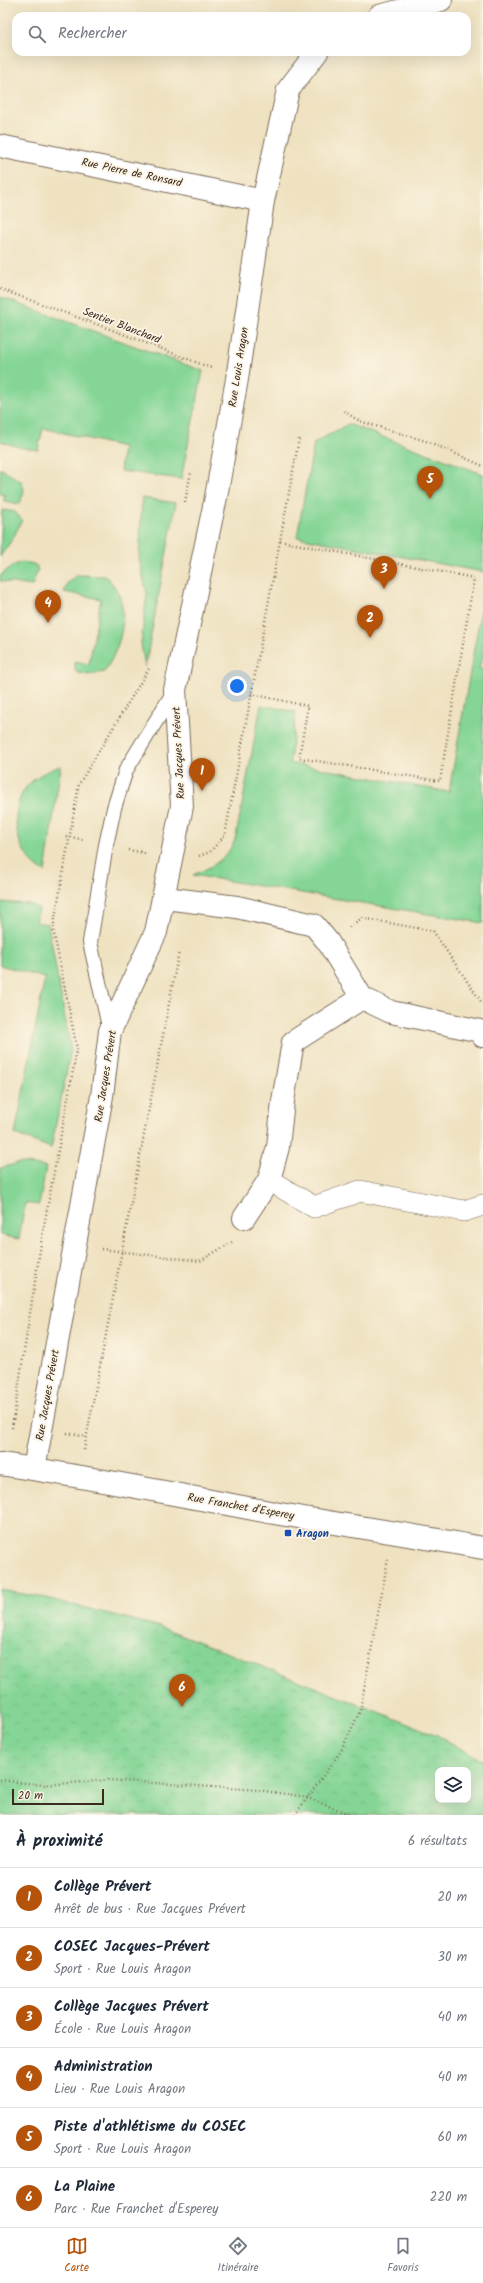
<!DOCTYPE html>
<html lang="fr">
<head>
<meta charset="utf-8">
<style>
	body { margin:0; font-family:Kalam,sans-serif; background:#f6f6f7; color:#1f2937 }
	.controls { position:absolute; right:12px; bottom:12px; display:grid; overflow:hidden; border-radius:8px; box-shadow:0 4px 16px #0002 }
	.controls button { width:36px; height:36px; display:grid; place-items:center; padding:0; border:0; border-bottom:1px solid #e0e1e3; background:#fff; color:#1f2937; font:20px sans-serif }
	.scale { position:absolute; left:12px; bottom:10px; width:92px; box-sizing:border-box; padding-left:4px; border:2px solid #3b2a1e; border-top:0; font-size:11px; line-height:14px; white-space:nowrap; color:#3b2a1e; -webkit-text-stroke:3px #fcf5e5; paint-order:stroke }
	.you { position:absolute; left:237px; top:686px; width:14px; height:14px; margin:-10px; border:3px solid #fff; border-radius:50%; background:#1a73e8; box-shadow:0 0 0 6px #1a73e833 }
	.badge { display:grid; place-items:center; width:26px; height:26px; border-radius:50%; background:#b45309; color:#fff; font-size:13px; font-weight:700 }
	.pin { position:absolute; translate:-50% -33px; filter:drop-shadow(0 1px 2px #0008) }
	.pin::after { content:''; position:absolute; top:21px; width:14px; height:12px; background:inherit; clip-path:polygon(0 0,100% 0,50% 100%) }
	.list { margin:0; padding:0; list-style:none }
	h2 { display:flex; justify-content:space-between; align-items:center; height:52px; margin:0; padding:0 16px; font-size:17px }
	h2 small { font-size:13px; font-weight:400; color:#747a83 }
	.list li { display:grid; grid-template-columns:26px 1fr auto; gap:12px; align-items:center; box-sizing:border-box; height:60px; padding:0 16px; border-top:1px solid #e0e1e3 }
	.list b { display:block; font-size:15px; white-space:nowrap }
	.list p { margin:0; font-size:13px; white-space:nowrap; color:#747a83 }
	.list em { font-size:13px; font-style:normal; color:#747a83 }
	.icon { flex:none; width:22px; height:22px; fill:none; stroke:currentColor; stroke-width:2; stroke-linecap:round; stroke-linejoin:round }
	.map { position:relative; flex:none; width:483px; height:1815px; overflow:hidden }
	.search { position:absolute; background:#fff; box-shadow:0 4px 16px #0002; left:12px; right:12px; top:12px; height:44px; display:flex; align-items:center; gap:10px; box-sizing:border-box; padding:0 14px; border-radius:12px; color:#747a83; font-size:15px }
	.sheet { height:412px; background:#fff }
	nav { display:flex; justify-content:space-around; align-items:center; box-sizing:border-box; height:56px; border-top:1px solid #e0e1e3; background:#fff; font-size:11px; color:#747a83 }
	nav a { display:grid; justify-items:center; gap:2px }
	nav .on { color:#b45309 }
	.map>svg:first-child { display:block }
</style>
</head>
<body>
<div class="map">
<svg width="483" height="1815" viewBox="0 0 483 1815">
	<defs>
		<pattern id="park-crowns" width="20" height="18" patternUnits="userSpaceOnUse"><rect width="20" height="18" fill="#85d696"/><path d="M2 6a3 3 0 1 1 6 0M12 15a3 3 0 1 1 6 0" fill="none" stroke="#74b881"/></pattern>
	</defs>
	<rect width="100%" height="100%" fill="#fcf5e5"/>
	<filter id="ink" filterUnits="userSpaceOnUse"><feTurbulence type="fractalNoise" baseFrequency=".025" numOctaves="2"/><feDisplacementMap in="SourceGraphic" scale="8" xChannelSelector="R" yChannelSelector="G"/><feConvolveMatrix kernelMatrix="1 2 1 2 8 2 1 2 1" color-interpolation-filters="sRGB"/></filter>
	<filter id="wash" filterUnits="userSpaceOnUse"><feTurbulence type="fractalNoise" baseFrequency=".012" numOctaves="4" result="noise"/><feDisplacementMap in="SourceGraphic" scale="16" xChannelSelector="R" yChannelSelector="G"/><feGaussianBlur stdDeviation="0.9" result="paint"/><feColorMatrix in="noise" values="0 0 0 0 0 0 0 0 0 0 0 0 0 0 0 0 0 1.4 0 .05"/><feComposite in="paint" operator="in"/></filter>
	<g filter="url(#wash)">
		<rect width="100%" height="100%" fill="#efe2c1"/>
		<!-- green -->
		<g fill="#85d696" stroke="#60805a">
			<polygon points="0,297 203,371 181,479 120,471 123,447 43,428 38,450 22,448 0,441"/>
			<polygon points="348,424 483,474 483,572 297,537 314,443"/>
			<polygon points="0,468 22,482 24,490 20,504 4,501 5,495 0,494"/>
			<polygon points="142,498 176,503 145,667 141,643 147,594 139,559"/>
			<polygon points="2,510 15,512 22,520 13,538 0,557"/>
			<polygon points="22,562 34,564 38,569 32,586 0,581 0,576 12,566"/>
			<path d="M 77,575 L 105,576 C 134,600 123,645 104,672 L 87,675 L 76,672 L 74,661 L 89,664 L 101,599 L 64,592 L 68,582 Z"/>
			<path d="M 483,598 L 483,656 L 479,668 L 483,670 L 483,923 L 193,875 C 214,866 229,858 236,836 L 261,705 L 296,712 L 290,763 L 449,792 Z"/>
			<path d="M 61,766 L 45,872 C 15,857 5,806 31,782 C 39,774 50,770 61,766 Z"/>
			<polygon points="0,902 30,904 39,909 36,922 48,924 71,1051 51,1148 15,1134 45,978 0,965"/>
			<polygon points="20,1163 46,1167 39,1205 25,1203 19,1239 0,1235 0,1168"/>
		</g>
		<!-- park -->
		<path fill="url(#park-crowns)" stroke="#60805a" fill-rule="evenodd" d="M 0,1590 L 46,1598 L 161,1627 L 437,1735 L 483,1761 L 483,1815 L 0,1815 ZM 438,1770 L 468,1770 L 468,1800 L 438,1800 Z"/>
	</g>
	<g filter="url(#ink)">
		<g fill="none" stroke-linecap="round" stroke-linejoin="round">
			<defs>
				<polyline id="service" points="110,1031 90,942 106,845 114,808 126,770 175,690"/>
				<polyline id="pedestrian" points="269,1180 314,1207 360,1191 464,1211 483,1205"/>
				<g id="minor">
					<polyline points="379,16 441,0"/>
					<polyline points="0,146 263,201"/>
					<polyline points="165,898 237,907 314,925 328,942 362,998 391,1012 480,1031 483,1036"/>
					<polyline points="244,1218 269,1180 278,1147 283,1101 293,1042 362,998"/>
					<polyline points="34,1469 102,1096 110,1031 156,932 182,806 175,690 216,497 237,379 263,201 288,90 317,52"/>
				</g>
				<path id="tertiary" d="M 0,1464 C 92,1477 183,1496 274,1513 C 344,1525 414,1535 483,1548"/>
			</defs>
			<!-- service casing -->
			<use href="#service" stroke="#7a6a57" stroke-width="16"/>
			<!-- pedestrian casing -->
			<use href="#pedestrian" stroke="#7a6a57" stroke-width="22"/>
			<!-- minor casing -->
			<use href="#minor" stroke="#7a6a57" stroke-width="24"/>
			<!-- tertiary casing -->
			<use href="#tertiary" stroke="#7a6a57" stroke-width="24"/>
			<!-- path -->
			<g stroke="#7a6a57" stroke-width="2.5" stroke-dasharray="1 3" stroke-linecap="butt">
				<polyline points="0,289 115,331 211,368"/>
				<polyline points="344,411 359,421 429,442 483,466"/>
				<polyline points="185,502 191,472"/>
				<polyline points="251,694 308,706 299,758 440,781 474,578 280,541"/>
				<polyline points="66,836 84,840"/>
				<polyline points="128,850 145,853"/>
				<polyline points="199,856 210,852 225,835 299,439"/>
				<polyline points="349,927 362,918 433,931 482,1003"/>
				<polyline points="101,1249 200,1261 232,1242"/>
				<polyline points="12,1428 43,1231 77,1049 53,929 79,784 150,667"/>
				<polyline points="67,1433 87,1437"/>
				<polyline points="84,1450 179,951"/>
				<polyline points="0,1780 43,1785 109,1780 258,1790 306,1797 351,1815"/>
				<polyline points="295,1815 341,1751 360,1711 388,1559"/>
			</g>
			<!-- service -->
			<use href="#service" stroke="#fff" stroke-width="14"/>
			<!-- pedestrian -->
			<use href="#pedestrian" stroke="#fff" stroke-width="21"/>
			<!-- minor -->
			<use href="#minor" stroke="#fff" stroke-width="22"/>
			<!-- tertiary -->
			<use href="#tertiary" stroke="#fff" stroke-width="22"/>
		</g>
	</g>
	<!-- markers -->
	<rect fill="#1a4fb4" stroke="#fcf5e5" stroke-width="1.5" x="284" y="1529" width="8" height="8" rx="2"/>
	<g text-anchor="middle" stroke-width="3.5" stroke-linejoin="round" paint-order="stroke">
		<!-- street labels -->
		<g font-size="11" fill="#3b2a1e" stroke="#fcf5e5">
			<text transform="translate(132 172) rotate(12)" y="4">Rue Pierre de Ronsard</text>
			<text transform="translate(122 325) rotate(21)" y="4">Sentier Blanchard</text>
			<text transform="translate(238 367) rotate(-81)" y="4">Rue Louis Aragon</text>
			<text transform="translate(178 753) rotate(-93)" y="4">Rue Jacques Prévert</text>
			<text transform="translate(105 1076) rotate(-81)" y="4">Rue Jacques Prévert</text>
			<text transform="translate(47 1395) rotate(-80)" y="4">Rue Jacques Prévert</text>
			<text transform="translate(241 1506) rotate(10)" y="4">Rue Franchet d'Esperey</text>
		</g>
		<!-- transit labels -->
		<g font-size="11" font-weight="bold" fill="#164399" stroke="#fcf5e5" text-anchor="start">
			<text x="296" y="1537">Aragon</text>
		</g>
	</g>
</svg>
<div class="controls">
<button><svg class="icon" aria-label="layers" viewBox="0 0 24 24"><path d="M12 4l9 5-9 5-9-5zM3 14l9 5 9-5"/></svg></button>
</div>
<div class="scale">20 m</div>
<div class="you"></div>
<div class="pin badge" style="left:202px;top:791px">1</div>
<div class="pin badge" style="left:370px;top:638px">2</div>
<div class="pin badge" style="left:384px;top:589px">3</div>
<div class="pin badge" style="left:48px;top:623px">4</div>
<div class="pin badge" style="left:430px;top:499px">5</div>
<div class="pin badge" style="left:182px;top:1707px">6</div>
<div class="search"><svg class="icon" aria-label="search" viewBox="0 0 24 24"><circle cx="10" cy="10" r="6"/><path d="M15 15l6 6"/></svg>Rechercher</div>
</div>
<section class="sheet">
<h2>À proximité<small>6 résultats</small></h2>
<ul class="list">
<li><span class="badge">1</span><div><b>Collège Prévert</b><p>Arrêt de bus · Rue Jacques Prévert</p></div><em>20 m</em></li>
<li><span class="badge">2</span><div><b>COSEC Jacques-Prévert</b><p>Sport · Rue Louis Aragon</p></div><em>30 m</em></li>
<li><span class="badge">3</span><div><b>Collège Jacques Prévert</b><p>École · Rue Louis Aragon</p></div><em>40 m</em></li>
<li><span class="badge">4</span><div><b>Administration</b><p>Lieu · Rue Louis Aragon</p></div><em>40 m</em></li>
<li><span class="badge">5</span><div><b>Piste d'athlétisme du COSEC</b><p>Sport · Rue Louis Aragon</p></div><em>60 m</em></li>
<li><span class="badge">6</span><div><b>La Plaine</b><p>Parc · Rue Franchet d'Esperey</p></div><em>220 m</em></li>
</ul>
</section>
<nav>
<a class="on"><svg class="icon" aria-label="map" viewBox="0 0 24 24"><path d="M3 6l6-2 6 2 6-2v14l-6 2-6-2-6 2zM9 4v14M15 6v14"/></svg>Carte</a>
<a><svg class="icon" aria-label="directions" viewBox="0 0 24 24"><path d="M12 3l9 9-9 9-9-9zM9 14v-3h6M13 9l2 2-2 2"/></svg>Itinéraire</a>
<a><svg class="icon" aria-label="saved" viewBox="0 0 24 24"><path d="M7 4h10v16l-5-4-5 4z"/></svg>Favoris</a>
</nav>
</body>
</html>
